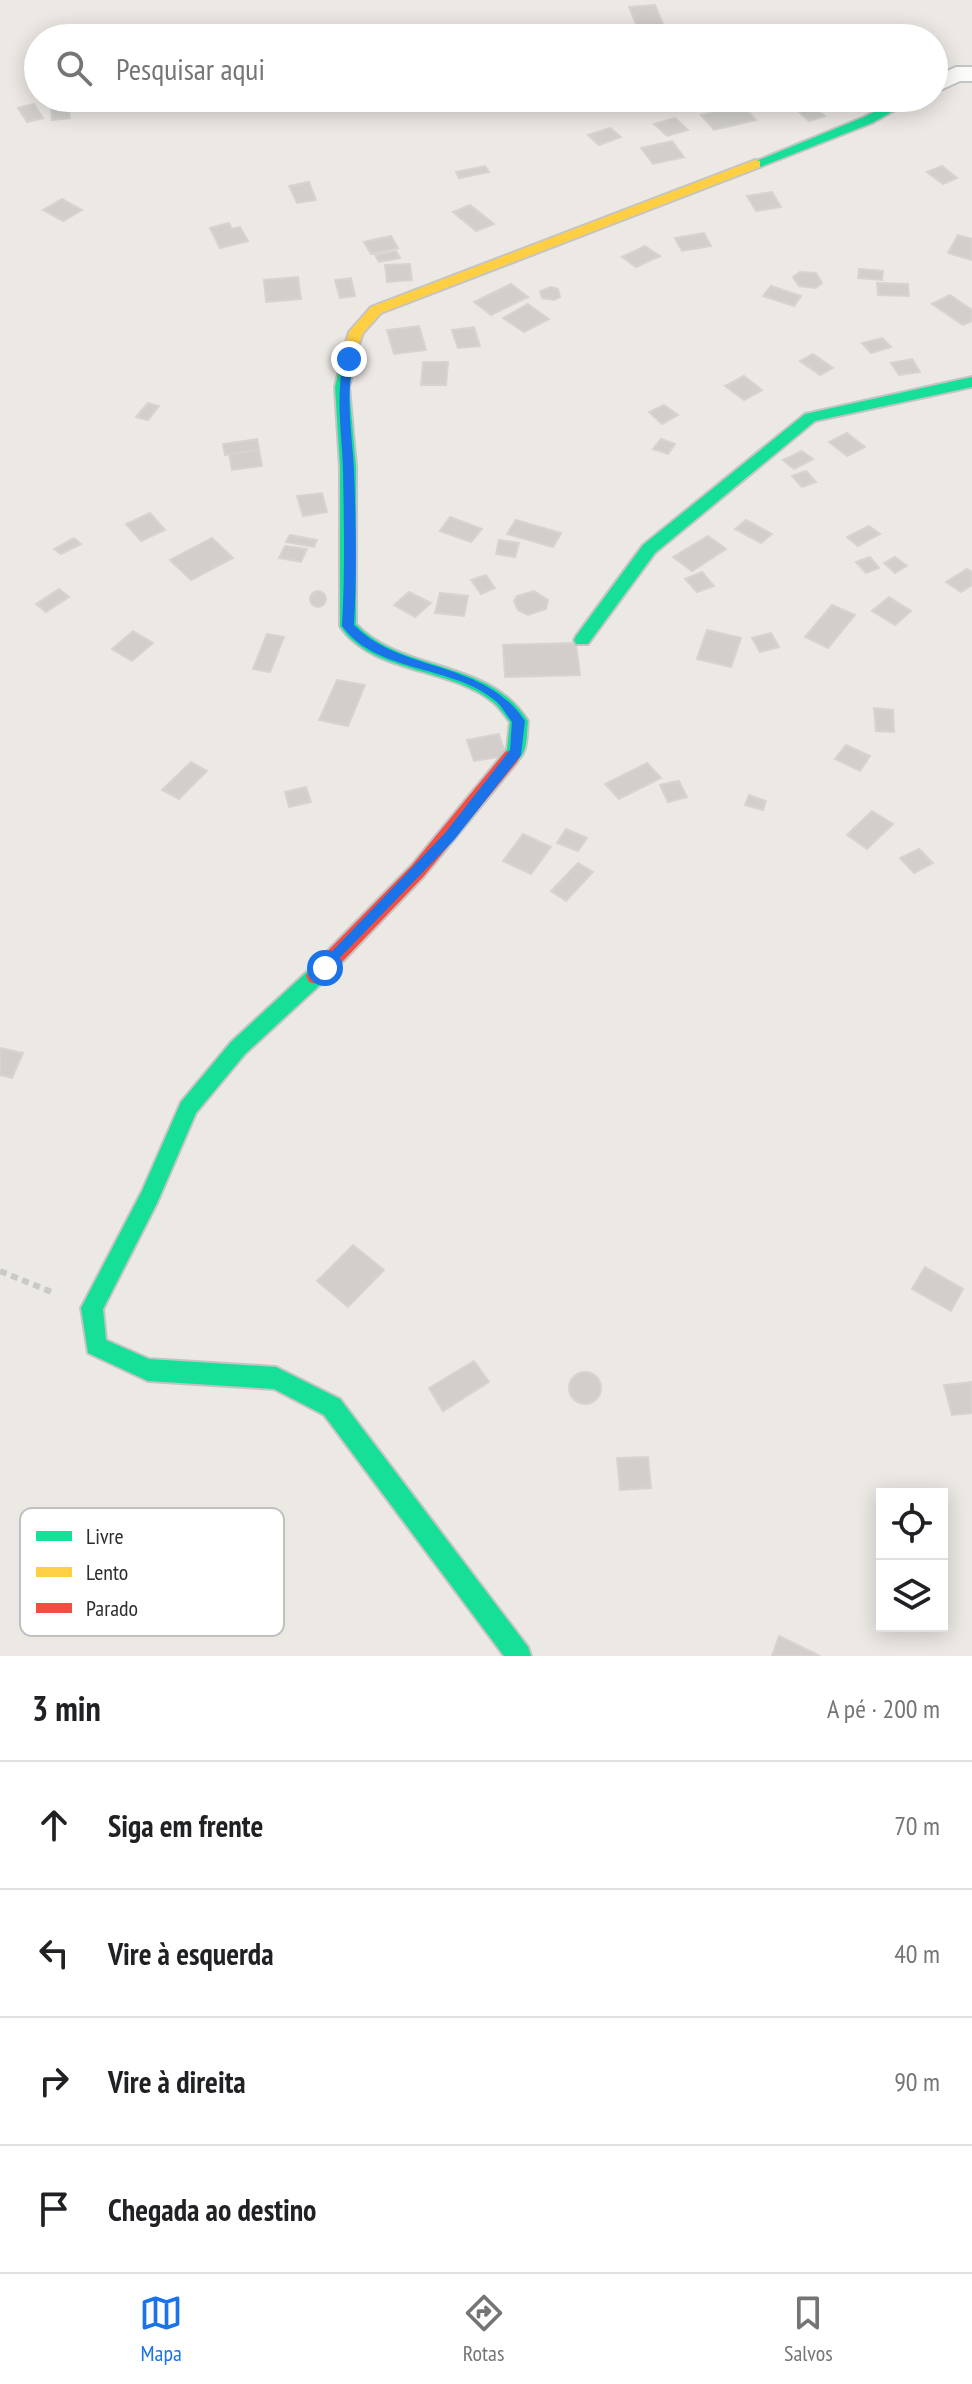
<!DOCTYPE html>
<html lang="pt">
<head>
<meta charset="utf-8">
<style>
	body { margin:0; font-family:"PT Sans Narrow",sans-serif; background:#f6f6f6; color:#202124 }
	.controls { position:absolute; right:24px; bottom:24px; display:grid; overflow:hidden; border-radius:0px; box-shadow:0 4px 20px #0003 }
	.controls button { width:72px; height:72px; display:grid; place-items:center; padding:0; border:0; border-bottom:2px solid #e0e0e0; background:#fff; color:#202124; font:40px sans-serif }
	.stop { position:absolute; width:24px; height:24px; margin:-18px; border:6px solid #1a73e8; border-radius:50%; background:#fff }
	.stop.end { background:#1a73e8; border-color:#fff; box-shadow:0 2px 8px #0008 }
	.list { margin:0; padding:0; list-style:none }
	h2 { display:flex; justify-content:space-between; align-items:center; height:104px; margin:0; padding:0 32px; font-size:34px }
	h2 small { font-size:26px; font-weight:400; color:#757577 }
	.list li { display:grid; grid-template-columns:52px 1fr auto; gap:24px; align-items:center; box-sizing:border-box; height:128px; padding:0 32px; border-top:2px solid #e0e0e0 }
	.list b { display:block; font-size:30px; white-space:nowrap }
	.list em { font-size:26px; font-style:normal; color:#757577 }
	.icon { flex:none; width:44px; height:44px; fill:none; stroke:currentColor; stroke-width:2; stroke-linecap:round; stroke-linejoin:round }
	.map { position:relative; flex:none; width:972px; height:1656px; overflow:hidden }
	.search { position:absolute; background:#fff; box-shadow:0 4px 20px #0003; left:24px; right:24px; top:24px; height:88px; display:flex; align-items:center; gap:20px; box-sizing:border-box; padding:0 28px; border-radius:44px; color:#757577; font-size:30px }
	.sheet { height:616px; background:#fff }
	nav { display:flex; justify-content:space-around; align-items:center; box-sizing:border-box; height:112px; border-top:2px solid #e0e0e0; background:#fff; font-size:22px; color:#757577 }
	nav a { display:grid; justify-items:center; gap:4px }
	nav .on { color:#1a73e8 }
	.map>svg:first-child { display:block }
</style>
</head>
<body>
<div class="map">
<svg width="972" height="1656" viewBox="0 0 972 1656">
	<rect width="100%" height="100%" fill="#ece8e4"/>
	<!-- building -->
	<g fill="#d1cecb" stroke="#d7d4d0" stroke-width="2">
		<polygon points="655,5 665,29 639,31 629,7"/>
		<polygon points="34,104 43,118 27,122 18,108"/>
		<polygon points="742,105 756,120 714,130 701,115"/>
		<polygon points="813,106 825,116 809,121 797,110"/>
		<polygon points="69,107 70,118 52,120 51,108"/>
		<polygon points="675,118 688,130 667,136 654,124"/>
		<polygon points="610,128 621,137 599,145 588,135"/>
		<polygon points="672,141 684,157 653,164 641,148"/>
		<polygon points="485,166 489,172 459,178 456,172"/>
		<polygon points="942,166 957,178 943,184 927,172"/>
		<polygon points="309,182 316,200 297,203 289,186"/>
		<polygon points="772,192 781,207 756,211 747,196"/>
		<polygon points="62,199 82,210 63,221 43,210"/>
		<polygon points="470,205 494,224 476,231 453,212"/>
		<polygon points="229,223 232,229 240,227 248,241 220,248 210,228"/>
		<polygon points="704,233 711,246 682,251 675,238"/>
		<polygon points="958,235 972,239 972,260 948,253"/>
		<polygon points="391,236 398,248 371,254 364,242"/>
		<polygon points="645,246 660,256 636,267 622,257"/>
		<polygon points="396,251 400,258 379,262 375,255"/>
		<polygon points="410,264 412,280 387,282 385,265"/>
		<polygon points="859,269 883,271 882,280 858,278"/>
		<polygon points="800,272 816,273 822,283 816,288 799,286 793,277"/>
		<polygon points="298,277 301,299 266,302 264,280"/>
		<polygon points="351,278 355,296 340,298 335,280"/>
		<polygon points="877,283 908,284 909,296 878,295"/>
		<polygon points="511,284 528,297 491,315 474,302"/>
		<polygon points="771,286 801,296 794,306 763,296"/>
		<polygon points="551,287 558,289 560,297 554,300 542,298 540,291"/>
		<polygon points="950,295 972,310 972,321 963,325 932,304"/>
		<polygon points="528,304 549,319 524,332 503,318"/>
		<polygon points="419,326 426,350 394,354 387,330"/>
		<polygon points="474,327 480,346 458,348 452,330"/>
		<polygon points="882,338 891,347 871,353 862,343"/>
		<polygon points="813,354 833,368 820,375 800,361"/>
		<polygon points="912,359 920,372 899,375 891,363"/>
		<polygon points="423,362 448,362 446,385 421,385"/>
		<polygon points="744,376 762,390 744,400 725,386"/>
		<polygon points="148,403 159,406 148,420 136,417"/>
		<polygon points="664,405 678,415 662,424 649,412"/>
		<polygon points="847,433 865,447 847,456 829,442"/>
		<polygon points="257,439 259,450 225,455 223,444"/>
		<polygon points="661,439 675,444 668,454 653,449"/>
		<polygon points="259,450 262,466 232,470 229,454"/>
		<polygon points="802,451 813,459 794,469 783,460"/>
		<polygon points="806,471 816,482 802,487 792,476"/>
		<polygon points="322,493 327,512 303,516 297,496"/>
		<polygon points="150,513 165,530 141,541 126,524"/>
		<polygon points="450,517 482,529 471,542 440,531"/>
		<polygon points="516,520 561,533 553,547 507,534"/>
		<polygon points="746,520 772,534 761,543 735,529"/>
		<polygon points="869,526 880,534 858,546 847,537"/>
		<polygon points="290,535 317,540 314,547 286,542"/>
		<polygon points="708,536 726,549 692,571 673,557"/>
		<polygon points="74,538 81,544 61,554 54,549"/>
		<polygon points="212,538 233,558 191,580 170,560"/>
		<polygon points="499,540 519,543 515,557 496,554"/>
		<polygon points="285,546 307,549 301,562 279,558"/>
		<polygon points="870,557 879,568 866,573 856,562"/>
		<polygon points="895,557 907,566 895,573 884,563"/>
		<polygon points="967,569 972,572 972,585 961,592 946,582"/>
		<polygon points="702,572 714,586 697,592 685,579"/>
		<polygon points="486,575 495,588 481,594 471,580"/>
		<polygon points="59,589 69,597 46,612 36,604"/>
		<circle cx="318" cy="599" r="8"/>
		<polygon points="534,591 548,600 546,609 528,615 518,610 514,601 517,596"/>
		<polygon points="409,592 431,603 415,617 394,605"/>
		<polygon points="440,593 468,596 464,616 435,613"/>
		<polygon points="889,597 911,611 895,625 872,611"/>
		<polygon points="832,605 855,615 828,648 805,637"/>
		<polygon points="707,630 741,638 731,667 697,659"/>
		<polygon points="133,631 153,643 132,661 112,649"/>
		<polygon points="771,633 779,647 760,652 752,638"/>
		<polygon points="267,634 284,637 270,672 253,669"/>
		<polygon points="576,643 580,675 505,677 503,645"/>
		<polygon points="337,680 365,685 348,726 319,720"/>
		<polygon points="874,708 893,710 894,732 876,731"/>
		<polygon points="499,734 506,756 474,761 467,740"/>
		<polygon points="846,745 870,756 860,771 835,759"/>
		<polygon points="191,762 207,771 179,799 162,790"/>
		<polygon points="647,763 661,778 619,799 605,784"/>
		<polygon points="679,781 687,797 668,802 660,785"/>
		<polygon points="306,787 311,802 289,807 285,792"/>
		<polygon points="749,795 766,801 763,810 745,805"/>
		<polygon points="872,811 893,824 867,849 847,835"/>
		<polygon points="566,829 587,838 578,851 557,843"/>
		<polygon points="523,834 551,847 531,874 503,861"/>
		<polygon points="919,849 933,863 914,873 900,858"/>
		<polygon points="578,863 593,872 566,901 551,891"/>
		<polygon points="0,1048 23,1053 12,1078 0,1075"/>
		<polygon points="353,1245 384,1270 348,1307 317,1281"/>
		<polygon points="925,1267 963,1289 951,1311 912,1289"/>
		<polygon points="474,1361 489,1382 443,1411 429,1388"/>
		<circle cx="585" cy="1388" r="16"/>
		<polygon points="972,1382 972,1413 952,1415 944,1385"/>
		<polygon points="648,1457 651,1488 620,1490 617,1458"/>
		<polygon points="779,1636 820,1656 772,1656"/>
	</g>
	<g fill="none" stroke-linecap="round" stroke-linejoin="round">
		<defs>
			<polygon id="street" points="956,67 972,67 972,81 960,81 934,93 934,77"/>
			<g id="fast">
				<polygon points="901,98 916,98 872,123 760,167 749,164 864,117"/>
				<path d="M 352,342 L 359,346 L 349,387 L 356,467 L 356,624 C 402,673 490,659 528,721 C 526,737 529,757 511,764 L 502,757 L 507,749 L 510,722 C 505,716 500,708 494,703 C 452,667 371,674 340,626 L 340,467 L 335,387 L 345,346 Z"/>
				<polygon points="972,377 972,387 815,421 655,553 588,644 576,644 574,640 576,636 643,545 805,414"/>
				<polygon points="316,968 323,970 326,976 323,982 245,1054 196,1113 157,1203 103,1309 106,1340 149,1359 276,1367 340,1399 528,1647 531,1656 504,1656 324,1415 274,1389 148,1381 88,1353 81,1308 142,1191 181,1102 231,1042 309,970"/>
			</g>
			<polygon id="slow" points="755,160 760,161 760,167 381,313 363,333 357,349 347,349 345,346 349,332 371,307"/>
			<polygon id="jam" points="511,750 520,757 517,762 424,876 323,982 316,984 309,982 306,976 309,970 412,865 505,752"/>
		</defs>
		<!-- street casing -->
		<use href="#street" stroke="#c5c4c5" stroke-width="4"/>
		<!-- fast casing -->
		<use href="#fast" stroke="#c5c4c5" stroke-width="4"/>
		<!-- slow casing -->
		<use href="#slow" stroke="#c5c4c5" stroke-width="4"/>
		<!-- jam casing -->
		<use href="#jam" stroke="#c5c4c5" stroke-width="4"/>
		<!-- path -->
		<polyline stroke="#c9c9c8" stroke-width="6" stroke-dasharray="7 5" stroke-linecap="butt" points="0,1271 54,1293"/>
		<!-- street -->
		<use href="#street" fill="#fcfcfb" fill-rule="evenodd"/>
		<!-- fast -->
		<use href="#fast" fill="#16e098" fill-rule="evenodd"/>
		<!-- slow -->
		<use href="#slow" fill="#ffcf43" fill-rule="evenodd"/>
		<!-- jam -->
		<use href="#jam" fill="#f24e42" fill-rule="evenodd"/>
	</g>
	<!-- route -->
	<path fill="#1a73e8" d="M 349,356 L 354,359 C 345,397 352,432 354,470 C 356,522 357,574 354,625 C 401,673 485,660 525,721 L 521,755 L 454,840 L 325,973 L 318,968 L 320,964 L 445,833 L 510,750 L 512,722 C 507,716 503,708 497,702 C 453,664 377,674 342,626 C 345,575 344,523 343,471 C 342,432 335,397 344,359 Z"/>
	<!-- legend -->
	<rect x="20" y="1508" width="264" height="128" rx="12" fill="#fff" stroke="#c0c0c0" stroke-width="2"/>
	<rect x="36" y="1531" width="36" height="10" fill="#16e098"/>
	<rect x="36" y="1567" width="36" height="10" fill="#ffcf43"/>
	<rect x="36" y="1603" width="36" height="10" fill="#f24e42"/>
	<g font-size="22" fill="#2e2e2e">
		<text x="86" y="1544">Livre</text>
		<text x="86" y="1580">Lento</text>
		<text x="86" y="1616">Parado</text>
	</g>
</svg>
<div class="controls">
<button><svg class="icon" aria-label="locate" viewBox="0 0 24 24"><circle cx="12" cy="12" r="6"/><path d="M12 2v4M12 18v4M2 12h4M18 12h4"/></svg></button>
<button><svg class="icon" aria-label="layers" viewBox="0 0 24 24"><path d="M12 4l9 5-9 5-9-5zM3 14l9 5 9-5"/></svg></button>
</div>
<div class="stop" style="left:325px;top:968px"></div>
<div class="stop end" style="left:349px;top:359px"></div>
<div class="search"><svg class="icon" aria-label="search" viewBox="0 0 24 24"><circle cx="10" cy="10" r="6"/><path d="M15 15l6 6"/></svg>Pesquisar aqui</div>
</div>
<section class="sheet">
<h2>3 min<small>A pé · 200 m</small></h2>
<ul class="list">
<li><svg class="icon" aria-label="ahead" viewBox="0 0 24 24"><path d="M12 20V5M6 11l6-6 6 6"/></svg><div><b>Siga em frente</b></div><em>70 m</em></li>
<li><svg class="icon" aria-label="left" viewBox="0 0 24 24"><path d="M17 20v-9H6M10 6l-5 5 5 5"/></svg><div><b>Vire à esquerda</b></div><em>40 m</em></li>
<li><svg class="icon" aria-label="right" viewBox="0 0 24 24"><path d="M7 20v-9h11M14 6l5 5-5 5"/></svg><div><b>Vire à direita</b></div><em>90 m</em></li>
<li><svg class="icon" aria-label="arrive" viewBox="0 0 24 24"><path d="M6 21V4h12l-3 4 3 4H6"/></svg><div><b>Chegada ao destino</b></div></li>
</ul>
</section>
<nav>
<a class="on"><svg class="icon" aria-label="map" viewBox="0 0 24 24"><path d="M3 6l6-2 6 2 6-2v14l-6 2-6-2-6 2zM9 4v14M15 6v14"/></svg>Mapa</a>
<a><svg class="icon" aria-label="directions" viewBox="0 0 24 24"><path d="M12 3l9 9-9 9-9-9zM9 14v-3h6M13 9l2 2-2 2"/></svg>Rotas</a>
<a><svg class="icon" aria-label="saved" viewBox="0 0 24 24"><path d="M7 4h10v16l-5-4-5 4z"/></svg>Salvos</a>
</nav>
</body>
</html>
